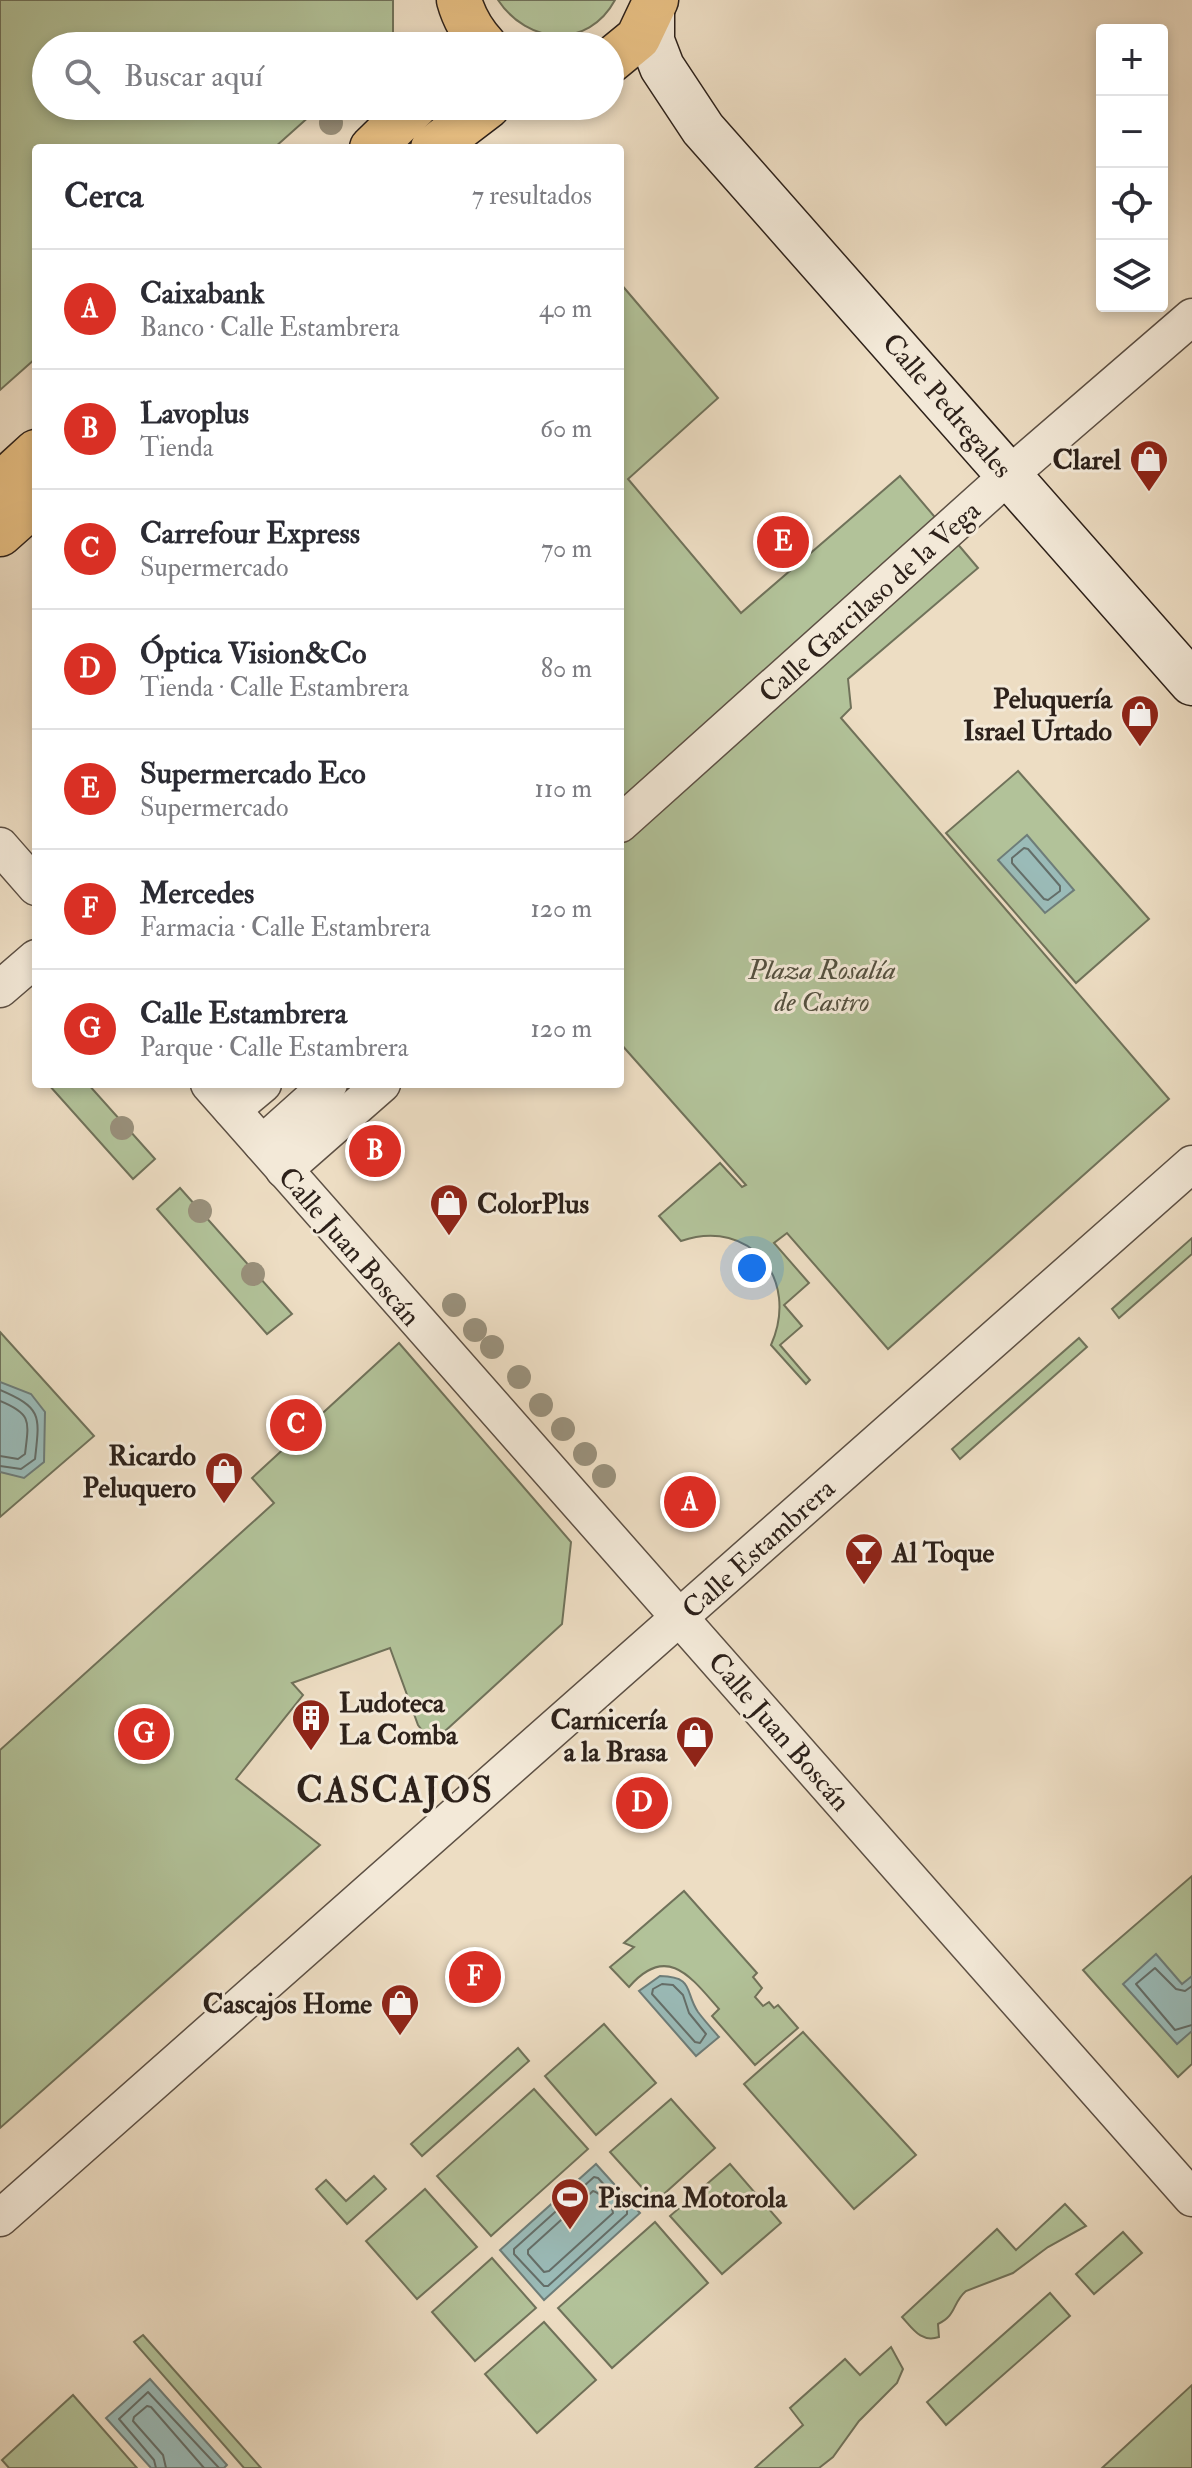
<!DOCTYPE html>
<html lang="es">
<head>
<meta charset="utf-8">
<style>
	body { margin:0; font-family:"IM FELL Double Pica",serif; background:#f7f7f7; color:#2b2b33 }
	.controls { position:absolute; right:24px; top:24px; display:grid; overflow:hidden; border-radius:8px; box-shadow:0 4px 12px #0003 }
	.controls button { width:72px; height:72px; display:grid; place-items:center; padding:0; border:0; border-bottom:2px solid #e1e1e2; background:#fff; color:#2b2b33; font:40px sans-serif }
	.you { position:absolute; left:752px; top:1268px; width:28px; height:28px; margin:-20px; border:6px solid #fff; border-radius:50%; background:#1a73e8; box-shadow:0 0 0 12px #1a73e833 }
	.badge { display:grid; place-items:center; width:52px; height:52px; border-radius:50%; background:#d93025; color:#fff; font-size:26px; font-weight:700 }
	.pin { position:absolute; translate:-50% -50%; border:4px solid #fff; box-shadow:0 2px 8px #0006 }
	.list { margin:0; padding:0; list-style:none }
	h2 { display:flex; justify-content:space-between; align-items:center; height:104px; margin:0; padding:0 32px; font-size:34px }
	h2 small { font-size:26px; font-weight:400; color:#7c7c81 }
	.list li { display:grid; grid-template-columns:52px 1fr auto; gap:24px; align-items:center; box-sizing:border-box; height:120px; padding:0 32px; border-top:2px solid #e1e1e2 }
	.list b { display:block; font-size:30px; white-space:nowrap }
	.list p { margin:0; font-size:26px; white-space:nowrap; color:#7c7c81 }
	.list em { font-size:26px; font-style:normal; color:#7c7c81 }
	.icon { flex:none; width:44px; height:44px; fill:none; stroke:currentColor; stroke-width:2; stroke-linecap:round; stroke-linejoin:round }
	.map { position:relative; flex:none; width:1192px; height:2468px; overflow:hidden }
	.search { position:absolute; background:#fff; box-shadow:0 4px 12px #0003; left:32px; top:32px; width:592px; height:88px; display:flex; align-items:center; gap:20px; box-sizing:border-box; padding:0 28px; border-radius:44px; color:#7c7c81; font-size:30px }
	.panel { position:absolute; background:#fff; box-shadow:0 4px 12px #0003; left:32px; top:144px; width:592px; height:944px; border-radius:8px }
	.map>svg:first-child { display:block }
</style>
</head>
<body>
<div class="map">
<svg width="1192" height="2468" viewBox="0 0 1192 2468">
	<rect width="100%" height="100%" fill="#edddc3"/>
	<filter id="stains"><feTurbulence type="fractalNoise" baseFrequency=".0025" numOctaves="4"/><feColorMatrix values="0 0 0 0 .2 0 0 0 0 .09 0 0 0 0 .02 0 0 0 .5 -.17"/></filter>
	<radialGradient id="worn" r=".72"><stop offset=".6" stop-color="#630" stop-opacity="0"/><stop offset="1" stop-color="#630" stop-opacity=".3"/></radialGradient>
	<!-- green -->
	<g fill="#b2c299" stroke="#70725a" stroke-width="2">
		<polygon points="0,0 393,0 393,43 389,46 46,46 46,106 321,106 274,148 36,148 36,358 0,390"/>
		<path d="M 498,0 L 615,0 C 588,50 527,44 498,0 Z"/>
		<path d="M 620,283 L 718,398 L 628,479 L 741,613 L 900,476 L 978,568 L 848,679 L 851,708 L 841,718 L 1169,1099 L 888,1349 L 787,1233 L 774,1243 L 809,1283 L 784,1305 L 802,1326 L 780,1345 L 810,1380 L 806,1384 L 771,1345 C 800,1280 751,1217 681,1241 L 659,1216 L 720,1163 L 742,1187 L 746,1185 L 620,1043 Z"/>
		<polygon points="1018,771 1149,919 1076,983 946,833"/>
		<polygon points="48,1084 88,1084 155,1159 133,1179"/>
		<polygon points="180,1188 292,1314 267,1334 157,1209"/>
		<polygon points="1192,1238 1192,1254 1119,1318 1112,1309"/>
		<polygon points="0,1332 94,1436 0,1517"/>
		<polygon points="1079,1338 1087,1347 960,1459 952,1449"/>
		<polygon points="399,1343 571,1542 562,1624 432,1743 418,1725 390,1648 292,1683 303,1695 236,1779 320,1845 0,2128 0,1750 274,1503 252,1478"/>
		<polygon points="1192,1876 1192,2064 1178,2077 1083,1970"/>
		<path d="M 684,1891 L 757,1973 L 753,1977 L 762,1988 L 755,1997 L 763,2006 L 769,2002 L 774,2008 L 778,2005 L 798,2028 L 755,2065 L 712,2016 L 719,2009 C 691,1977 667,1943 629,1987 L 610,1967 L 634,1947 L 624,1943 Z"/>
		<polygon points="604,2024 656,2083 596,2135 545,2076"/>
		<polygon points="803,2032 916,2155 854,2209 744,2084"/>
		<polygon points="518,2048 529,2061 422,2156 411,2144"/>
		<polygon points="534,2089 588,2149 491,2236 437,2176"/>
		<polygon points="671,2099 715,2148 655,2202 610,2152"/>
		<polygon points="730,2164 781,2223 722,2274 670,2216"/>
		<polygon points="374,2176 386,2189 347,2224 316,2189 326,2180 346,2201"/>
		<polygon points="425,2189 477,2247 417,2299 366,2241"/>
		<path d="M 1065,2204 L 1086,2226 L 1048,2247 L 1013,2273 L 966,2291 C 952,2303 957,2315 938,2324 L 939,2337 C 921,2343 913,2329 902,2317 L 997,2229 L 1016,2250 Z"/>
		<polygon points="655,2222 708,2283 612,2368 558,2308"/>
		<polygon points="1123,2232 1142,2253 1094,2294 1076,2274"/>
		<polygon points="492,2258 536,2308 475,2361 432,2312"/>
		<polygon points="1050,2293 1070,2316 946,2425 927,2402"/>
		<polygon points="544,2322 596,2380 537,2433 485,2374"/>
		<polygon points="143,2335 261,2468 244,2468 134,2342"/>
		<polygon points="891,2347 903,2369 897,2383 859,2421 833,2457 819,2468 755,2468 803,2425 790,2408 845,2359 860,2375"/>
		<polygon points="1192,2385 1192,2468 1102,2468"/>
		<polygon points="73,2395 137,2468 9,2468 2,2460"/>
	</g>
	<!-- water -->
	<g fill="#9abbb8" stroke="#6e7d79" stroke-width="2">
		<polygon points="1027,835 1074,890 1045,913 998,860"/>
		<polygon points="0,1382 31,1394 45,1412 44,1462 24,1478 0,1472"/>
		<polygon points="1156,1954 1182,1984 1192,1976 1192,2031 1177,2044 1123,1984"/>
		<path d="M 660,1976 C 695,1977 684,1991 698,2012 C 704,2020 712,2029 719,2037 L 696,2056 L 639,1991 Z"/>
		<polygon points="596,2164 640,2213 544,2300 500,2250"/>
		<polygon points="150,2379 227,2465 224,2468 151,2468 106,2418"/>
	</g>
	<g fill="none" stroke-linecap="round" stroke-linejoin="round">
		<!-- shore -->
		<g stroke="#646e69" stroke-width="2">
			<polygon points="1024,848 1028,849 1060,886 1060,891 1048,900 1044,899 1012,863 1012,858"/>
			<path d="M 0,1390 C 42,1408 40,1415 35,1459 L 21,1469 L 0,1466"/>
			<path d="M 0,1401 C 32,1414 29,1421 25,1454 L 18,1459 L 0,1456"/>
			<polygon points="662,1984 673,1985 683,1995 689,2013 706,2034 700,2043 695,2042 652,1994 653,1989"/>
			<polyline points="1192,1986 1185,1991 1176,1989 1155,1968 1136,1984 1175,2030 1192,2025"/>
			<polygon points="594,2177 598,2178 627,2210 627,2214 548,2286 544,2286 514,2254 514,2249"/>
			<path d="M 593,2191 C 600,2193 613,2206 613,2213 L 549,2271 L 544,2272 L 528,2254 L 528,2250 Z"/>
			<polyline points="156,2468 154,2460 119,2419 148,2392 219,2468"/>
			<polyline points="166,2468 163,2455 133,2421 134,2417 147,2406 151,2407 204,2468"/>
		</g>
		<defs>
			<g id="street">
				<polyline points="620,824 1009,475 1192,317"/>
				<polyline points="0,846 36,887"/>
				<polyline points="0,989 36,958"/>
				<path d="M 209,1084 C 535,1457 864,1827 1192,2198"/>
				<polyline points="232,1110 263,1084"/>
				<polyline points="262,1144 329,1084"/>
				<polyline points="284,1170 382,1084"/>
				<polyline points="0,2218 1192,1164"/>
			</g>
			<polyline id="secondary" points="652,13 652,41 662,67 703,129 1192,683"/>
			<g id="primary">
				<path d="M 459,0 C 464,18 472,32 485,46"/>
				<polyline points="610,61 638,38 656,0"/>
				<polyline points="372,148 415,106"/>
				<polyline points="433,148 488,106"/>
				<polyline points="0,485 36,452"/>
				<polyline points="0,534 36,502"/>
			</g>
		</defs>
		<!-- street casing -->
		<use href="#street" stroke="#5d5044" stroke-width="39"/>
		<!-- secondary casing -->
		<use href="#secondary" stroke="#2d211a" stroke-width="47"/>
		<!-- primary casing -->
		<use href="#primary" stroke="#2d211a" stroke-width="47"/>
		<!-- street -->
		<use href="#street" stroke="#f3e9d8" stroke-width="36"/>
		<!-- secondary -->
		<use href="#secondary" stroke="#f3e9d8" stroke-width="44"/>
		<!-- primary -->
		<use href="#primary" stroke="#e6be82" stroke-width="44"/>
	</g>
	<!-- trees -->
	<g fill="#99907b">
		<circle cx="331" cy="123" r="12"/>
		<circle cx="122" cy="1128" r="12"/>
		<circle cx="200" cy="1211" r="12"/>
		<circle cx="253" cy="1274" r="12"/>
		<circle cx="454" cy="1305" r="12"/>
		<circle cx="475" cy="1330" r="12"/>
		<circle cx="492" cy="1347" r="12"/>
		<circle cx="519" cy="1377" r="12"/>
		<circle cx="541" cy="1405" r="12"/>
		<circle cx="563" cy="1429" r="12"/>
		<circle cx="585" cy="1454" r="12"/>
		<circle cx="604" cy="1476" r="12"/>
	</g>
	<!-- icons -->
	<defs>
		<symbol id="shop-pin" viewBox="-11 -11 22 30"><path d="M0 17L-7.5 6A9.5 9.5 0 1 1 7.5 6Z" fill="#8f2418" stroke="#f3e9d8"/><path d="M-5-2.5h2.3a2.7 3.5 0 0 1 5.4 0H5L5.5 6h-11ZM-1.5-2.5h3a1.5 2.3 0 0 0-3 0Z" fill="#fff"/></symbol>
		<symbol id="bar-pin" viewBox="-11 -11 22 30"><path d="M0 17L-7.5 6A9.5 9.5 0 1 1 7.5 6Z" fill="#8f2418" stroke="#f3e9d8"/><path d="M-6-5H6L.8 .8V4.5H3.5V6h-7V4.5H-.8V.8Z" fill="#fff"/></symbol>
		<symbol id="building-pin" viewBox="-11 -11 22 30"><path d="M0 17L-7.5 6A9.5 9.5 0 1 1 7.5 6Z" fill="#8f2418" stroke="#f3e9d8"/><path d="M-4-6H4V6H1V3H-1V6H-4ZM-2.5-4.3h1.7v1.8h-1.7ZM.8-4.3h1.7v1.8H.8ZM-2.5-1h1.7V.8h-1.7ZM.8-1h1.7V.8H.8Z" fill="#fff"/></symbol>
		<symbol id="stadium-pin" viewBox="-11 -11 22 30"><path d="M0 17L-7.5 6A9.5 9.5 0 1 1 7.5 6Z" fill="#8f2418" stroke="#f3e9d8"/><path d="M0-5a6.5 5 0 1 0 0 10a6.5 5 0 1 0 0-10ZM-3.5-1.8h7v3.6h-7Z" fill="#fff"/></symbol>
	</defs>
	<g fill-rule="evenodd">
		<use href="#shop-pin" x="1127" y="437" width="44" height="60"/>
		<use href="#shop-pin" x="1118" y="692" width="44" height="60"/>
		<use href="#shop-pin" x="427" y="1181" width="44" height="60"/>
		<use href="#shop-pin" x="202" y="1449" width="44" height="60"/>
		<use href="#bar-pin" x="842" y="1530" width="44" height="60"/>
		<use href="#building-pin" x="289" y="1696" width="44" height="60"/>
		<use href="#shop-pin" x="673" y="1713" width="44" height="60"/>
		<use href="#shop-pin" x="378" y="1981" width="44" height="60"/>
		<use href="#stadium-pin" x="548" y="2175" width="44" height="60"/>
	</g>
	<g text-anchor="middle" stroke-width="6" stroke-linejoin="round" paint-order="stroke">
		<!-- street labels -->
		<g font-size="28" fill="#2d211a" stroke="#f3e9d8">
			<text transform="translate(948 405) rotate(49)" y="10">Calle Pedregales</text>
			<text transform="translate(869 601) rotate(-42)" y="10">Calle Garcilaso de la Vega</text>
			<text transform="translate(350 1246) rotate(49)" y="10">Calle Juan Boscán</text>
			<text transform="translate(758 1548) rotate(-42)" y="10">Calle Estambrera</text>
			<text transform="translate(780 1731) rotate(49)" y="10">Calle Juan Boscán</text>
		</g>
		<!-- poi labels -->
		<g font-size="28" font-weight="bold" fill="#2d211a" stroke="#f3e9d8" text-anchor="end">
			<text x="1121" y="469">Clarel</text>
			<text x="1112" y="708">Peluquería<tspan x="1112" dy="32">Israel Urtado</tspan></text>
			<text x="477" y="1213" text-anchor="start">ColorPlus</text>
			<text x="196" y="1465">Ricardo<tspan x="196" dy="32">Peluquero</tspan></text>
			<text x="892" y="1562" text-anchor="start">Al Toque</text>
			<text x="339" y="1712" text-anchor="start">Ludoteca<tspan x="339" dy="32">La Comba</tspan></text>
			<text x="667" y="1729">Carnicería<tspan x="667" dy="32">a la Brasa</tspan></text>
			<text x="372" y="2013">Cascajos Home</text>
			<text x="598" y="2207" text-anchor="start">Piscina Motorola</text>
		</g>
		<!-- park labels -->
		<g font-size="28" font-style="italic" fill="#555140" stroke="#f3e9d8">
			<text x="822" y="979">Plaza Rosalía<tspan x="822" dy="32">de Castro</tspan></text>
		</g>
		<!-- district labels -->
		<g font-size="36" font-weight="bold" letter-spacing="2" fill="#2d211a" stroke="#f3e9d8">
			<text x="395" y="1802">CASCAJOS</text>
		</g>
	</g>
	<rect width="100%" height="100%" filter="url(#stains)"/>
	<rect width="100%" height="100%" fill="url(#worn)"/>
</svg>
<div class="controls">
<button>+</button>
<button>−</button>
<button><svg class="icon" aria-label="locate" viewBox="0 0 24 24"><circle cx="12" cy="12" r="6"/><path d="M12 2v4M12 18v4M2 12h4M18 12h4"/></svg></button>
<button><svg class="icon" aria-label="layers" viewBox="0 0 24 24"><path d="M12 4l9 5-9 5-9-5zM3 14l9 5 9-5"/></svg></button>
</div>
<div class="you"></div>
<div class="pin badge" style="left:690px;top:1502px">A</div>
<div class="pin badge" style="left:375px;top:1151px">B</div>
<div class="pin badge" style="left:296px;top:1425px">C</div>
<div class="pin badge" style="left:642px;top:1803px">D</div>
<div class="pin badge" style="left:783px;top:542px">E</div>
<div class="pin badge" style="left:475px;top:1977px">F</div>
<div class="pin badge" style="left:144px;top:1734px">G</div>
<div class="search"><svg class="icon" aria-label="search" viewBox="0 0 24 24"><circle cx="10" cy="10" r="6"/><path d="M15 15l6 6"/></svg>Buscar aquí</div>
<section class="panel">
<h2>Cerca<small>7 resultados</small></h2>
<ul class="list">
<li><span class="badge">A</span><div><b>Caixabank</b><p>Banco · Calle Estambrera</p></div><em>40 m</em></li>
<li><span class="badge">B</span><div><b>Lavoplus</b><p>Tienda</p></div><em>60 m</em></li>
<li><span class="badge">C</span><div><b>Carrefour Express</b><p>Supermercado</p></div><em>70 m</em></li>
<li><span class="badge">D</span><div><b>Óptica Vision&amp;Co</b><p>Tienda · Calle Estambrera</p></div><em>80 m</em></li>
<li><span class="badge">E</span><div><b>Supermercado Eco</b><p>Supermercado</p></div><em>110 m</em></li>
<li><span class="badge">F</span><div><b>Mercedes</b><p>Farmacia · Calle Estambrera</p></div><em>120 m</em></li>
<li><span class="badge">G</span><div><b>Calle Estambrera</b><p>Parque · Calle Estambrera</p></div><em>120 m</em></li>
</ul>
</section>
</div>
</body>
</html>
